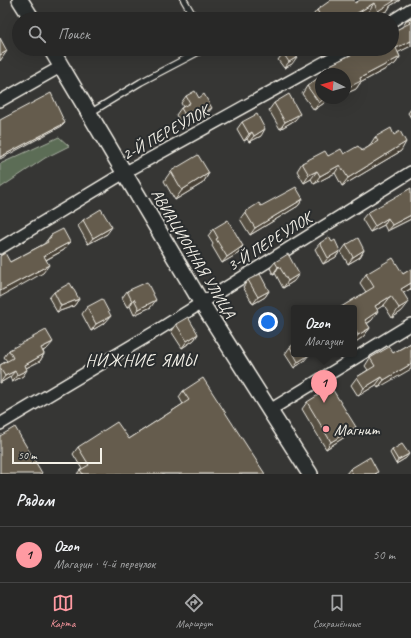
<!DOCTYPE html>
<html lang="ru">
<head>
<meta charset="utf-8">
<style>
	body { margin:0; font-family:Caveat,sans-serif; background:#30302f; color:#f1f3f6 }
	.compass { position:absolute; left:315px; top:68px; width:36px; height:36px; border-radius:50%; background:#282827; box-shadow:0 4px 16px #0002; rotate:275deg }
	.scale { position:absolute; left:12px; bottom:10px; width:90px; box-sizing:border-box; padding-left:4px; border:2px solid #f4f1e8; border-top:0; font-size:11px; line-height:14px; white-space:nowrap; color:#f4f1e8; -webkit-text-stroke:3px #2a2d2e; paint-order:stroke }
	.you { position:absolute; left:268px; top:322px; width:14px; height:14px; margin:-10px; border:3px solid #fff; border-radius:50%; background:#1a73e8; box-shadow:0 0 0 6px #1a73e833 }
	.badge { display:grid; place-items:center; width:26px; height:26px; border-radius:50%; background:#ff9aa2; color:#111; font-size:13px; font-weight:700 }
	.pin { position:absolute; translate:-50% -33px; filter:drop-shadow(0 1px 2px #0008) }
	.pin::after { content:''; position:absolute; top:21px; width:14px; height:12px; background:inherit; clip-path:polygon(0 0,100% 0,50% 100%) }
	.popup { position:absolute; left:291px; top:305px; width:66px; height:52px; box-sizing:border-box; display:grid; place-content:center; border-radius:4px; background:#282827; filter:drop-shadow(0 1px 3px #0005); font-size:13px; white-space:nowrap; color:#a5a6a7 }
	.popup b { font-size:15px; color:#f1f3f6 }
	.popup::after { content:''; position:absolute; left:50%; top:100%; margin-left:-8px; border:8px solid transparent; border-top-color:#282827 }
	.list { margin:0; padding:0; list-style:none }
	h2 { display:flex; justify-content:space-between; align-items:center; height:52px; margin:0; padding:0 16px; font-size:17px }
	h2 small { font-size:13px; font-weight:400; color:#a5a6a7 }
	.list li { display:grid; grid-template-columns:26px 1fr auto; gap:12px; align-items:center; box-sizing:border-box; height:56px; padding:0 16px; border-top:1px solid #444 }
	.list b { display:block; font-size:15px; white-space:nowrap }
	.list p { margin:0; font-size:13px; white-space:nowrap; color:#a5a6a7 }
	.list em { font-size:13px; font-style:normal; color:#a5a6a7 }
	.icon { flex:none; width:22px; height:22px; fill:none; stroke:currentColor; stroke-width:2; stroke-linecap:round; stroke-linejoin:round }
	.map { position:relative; flex:none; width:411px; height:474px; overflow:hidden }
	.search { position:absolute; background:#282827; box-shadow:0 4px 16px #0002; left:12px; right:12px; top:12px; height:44px; display:flex; align-items:center; gap:10px; box-sizing:border-box; padding:0 14px; border-radius:22px; color:#a5a6a7; font-size:15px }
	.sheet { height:108px; background:#282827 }
	nav { display:flex; justify-content:space-around; align-items:center; box-sizing:border-box; height:56px; border-top:1px solid #444; background:#282827; font-size:11px; color:#a5a6a7 }
	nav a { display:grid; justify-items:center; gap:2px }
	nav .on { color:#ff9aa2 }
	.map>svg:first-child { display:block }
</style>
</head>
<body>
<div class="map">
<svg width="411" height="474" viewBox="0 0 411 474">
	<rect width="100%" height="100%" fill="#363634"/>
	<filter id="ink" filterUnits="userSpaceOnUse"><feTurbulence type="fractalNoise" baseFrequency=".025" numOctaves="2"/><feDisplacementMap in="SourceGraphic" scale="8" xChannelSelector="R" yChannelSelector="G"/><feConvolveMatrix kernelMatrix="1 2 1 2 8 2 1 2 1" color-interpolation-filters="sRGB"/></filter>
	<g filter="url(#ink)">
		<!-- green -->
		<polygon fill="#5b6d57" stroke="#a8afa0" points="59,137 69,146 45,158 0,188 0,164"/>
		<g fill="none" stroke-linecap="round" stroke-linejoin="round">
			<defs>
				<g id="lane">
					<polyline points="184,0 195,19"/>
					<polyline points="90,113 141,82 204,49"/>
				</g>
				<g id="street">
					<polyline points="392,21 411,9"/>
					<polyline points="0,101 62,66"/>
					<polyline points="0,248 124,173 348,49"/>
					<polyline points="270,410 411,324"/>
					<polyline points="0,424 158,330 411,172"/>
				</g>
				<g id="secondary">
					<polyline points="20,0 32,19"/>
					<polyline points="51,49 201,302 310,474"/>
				</g>
			</defs>
			<!-- lane casing -->
			<use href="#lane" stroke="#f4f1e8" stroke-width="8"/>
			<!-- street casing -->
			<use href="#street" stroke="#f4f1e8" stroke-width="14"/>
			<!-- secondary casing -->
			<use href="#secondary" stroke="#f4f1e8" stroke-width="18"/>
			<!-- lane -->
			<use href="#lane" stroke="#2a2d2e" stroke-width="5.5"/>
			<!-- street -->
			<use href="#street" stroke="#2a2d2e" stroke-width="11"/>
			<!-- secondary -->
			<use href="#secondary" stroke="#2a2d2e" stroke-width="15"/>
		</g>
		<!-- wall -->
		<g fill="#574f42" stroke="#f4f1e8">
			<polygon points="400,0 390,6 388,10 372,19 368,12 356,19 312,19 311,18 317,10 355,3"/>
			<polygon points="411,18 411,46 398,52 400,57 395,64 360,83 356,89 345,94 345,74 325,74 324,72 330,65 360,51 402,27 408,19"/>
			<polygon points="312,49 319,49 314,52"/>
			<polygon points="283,53 292,64 284,68 278,60"/>
			<polygon points="307,86 321,98 327,98 324,103 314,110 302,94"/>
			<polygon points="186,96 199,98 207,114 184,128 176,115 181,108 183,107 181,103"/>
			<polygon points="274,103 295,120 280,129 269,110"/>
			<polygon points="411,109 411,118 408,113"/>
			<polygon points="242,122 261,136 249,142 247,139 244,141 237,129"/>
			<polygon points="375,137 401,151 342,186 335,173 314,184 311,179 304,183 297,171 302,163 328,156 362,151 370,146 370,145"/>
			<polygon points="171,171 209,173 203,183 175,200 164,181"/>
			<polygon points="303,199 298,206 250,235 240,219 245,212 261,206"/>
			<polygon points="367,213 411,219 387,231 384,225 370,232 362,219"/>
			<polygon points="83,220 107,234 88,244 78,226"/>
			<polygon points="213,229 243,246 239,253 222,263 212,246 213,244 208,236"/>
			<polygon points="51,235 64,250 46,260 43,273 10,262 44,244"/>
			<polygon points="332,242 340,251 336,257 323,264 315,249 320,243"/>
			<polygon points="346,245 364,250 360,257 348,264 341,252"/>
			<polygon points="275,262 294,281 283,288 275,273 273,274 270,268"/>
			<polygon points="411,269 411,290 410,289 403,293 402,311 392,318 384,305 377,309 372,320 367,324 370,328 363,337 354,343 354,308 340,308 366,292 360,283 366,274 403,274"/>
			<polygon points="248,280 269,291 265,297 253,304 243,287"/>
			<polygon points="127,291 151,307 134,315 130,306 127,307 122,298"/>
			<polygon points="54,292 79,299 74,306 57,312 49,298"/>
			<polygon points="87,307 106,322 91,331 82,314"/>
			<polygon points="176,324 198,334 194,340 182,348 171,331"/>
			<polygon points="411,343 378,388 376,385 358,396 351,385 357,377 368,370 365,366 370,358 393,353"/>
			<polygon points="290,347 304,361 294,368 285,354"/>
			<polygon points="48,348 43,351 44,354 40,361 26,368 23,376 12,382 10,377 0,383 0,365 7,361 4,357 9,350"/>
			<polygon points="183,391 265,474 77,474 80,470 82,469 73,454 78,447 129,439 183,404 179,397"/>
			<polygon points="307,402 356,427 351,433 326,449 302,409"/>
			<polygon points="392,450 406,458 396,464 390,453"/>
			<polygon points="350,469 377,474 346,474"/>
		</g>
		<!-- shaded-wall -->
		<g fill="#474036" stroke="#f4f1e8">
			<polygon points="393,0 400,0 390,6 388,10 372,19 378,11"/>
			<polygon points="374,3 368,12 356,19 351,19 354,15"/>
			<polygon points="411,41 411,46 391,56 396,48"/>
			<polygon points="7,51 0,61 0,55"/>
			<polygon points="297,57 292,64 284,68 289,62"/>
			<polygon points="400,57 395,64 360,83 356,89 345,94 345,92 349,87 360,78"/>
			<polygon points="323,98 327,98 324,103 314,110 319,103"/>
			<polygon points="212,108 207,114 184,128 189,122"/>
			<polygon points="300,114 295,120 280,129 285,122"/>
			<polygon points="65,123 62,126 0,159 0,157"/>
			<polygon points="265,129 261,136 249,142 254,136"/>
			<polygon points="252,132 247,139 244,141 249,134"/>
			<polygon points="406,142 401,151 342,186 348,178"/>
			<polygon points="340,165 335,173 314,184 320,176"/>
			<polygon points="317,171 311,179 304,183 309,175"/>
			<polygon points="209,173 203,183 175,200 182,190"/>
			<polygon points="303,199 298,206 250,235 255,228"/>
			<polygon points="411,215 411,219 387,231 392,225"/>
			<polygon points="388,218 384,225 370,232 375,226"/>
			<polygon points="112,227 107,234 88,244 93,238"/>
			<polygon points="70,242 64,250 38,264 44,256"/>
			<polygon points="243,246 239,253 222,263 227,257"/>
			<polygon points="364,250 360,257 348,264 353,257"/>
			<polygon points="340,251 336,257 323,264 328,258"/>
			<polygon points="49,265 43,273 0,297 0,291"/>
			<polygon points="279,266 275,273 273,274 278,267"/>
			<polygon points="299,274 294,281 283,288 288,281"/>
			<polygon points="411,283 411,288 410,289 394,299 401,289"/>
			<polygon points="269,291 265,297 253,304 258,297"/>
			<polygon points="391,296 384,305 368,315 375,306"/>
			<polygon points="79,299 74,306 57,312 61,306"/>
			<polygon points="134,299 130,306 127,307 132,301"/>
			<polygon points="156,300 151,307 134,315 139,309"/>
			<polygon points="409,302 402,311 392,318 399,308"/>
			<polygon points="378,311 372,320 358,329 365,320"/>
			<polygon points="111,316 106,322 91,331 96,324"/>
			<polygon points="370,328 363,337 354,343 354,341 358,335"/>
			<polygon points="198,334 194,340 182,348 187,341"/>
			<polygon points="53,342 48,348 36,355 41,348"/>
			<polygon points="44,354 40,361 20,371 25,365"/>
			<polygon points="309,355 304,361 294,368 298,362"/>
			<polygon points="411,364 411,369 378,388 384,380"/>
			<polygon points="27,370 23,376 12,382 17,375"/>
			<polygon points="15,371 10,377 0,383 5,376"/>
			<polygon points="382,377 376,385 358,396 364,388"/>
			<polygon points="356,427 351,433 326,449 331,442"/>
			<polygon points="409,454 406,458 396,464 398,460"/>
		</g>
		<!-- building -->
		<g fill="#655c4d" stroke="#f4f1e8">
			<polygon points="331,0 354,0 355,3 360,0 393,0 394,1 378,11 374,3 354,15 355,17 352,19 322,19 317,10"/>
			<polygon points="411,18 411,41 396,48 400,57 360,78 361,81 349,87 348,83 345,85 345,74 325,74 332,69 330,65 363,49 392,49 392,32 410,23 408,19"/>
			<polygon points="0,38 7,51 0,55"/>
			<polygon points="290,49 292,49 297,57 289,62 283,53"/>
			<polygon points="321,76 321,98 325,98 319,103 307,86"/>
			<polygon points="195,91 199,98 204,94 212,108 189,122 181,108 190,103 186,96"/>
			<polygon points="51,93 65,123 0,157 0,120"/>
			<polygon points="289,94 300,114 285,122 274,103"/>
			<polygon points="257,114 265,129 254,136 252,132 249,134 242,122"/>
			<polygon points="391,128 394,135 400,131 406,142 348,178 340,165 320,176 317,171 309,175 302,163 325,151 328,156 341,149 344,154 358,146 362,151 378,141 375,137"/>
			<polygon points="198,155 209,173 182,190 171,171"/>
			<polygon points="296,187 303,199 255,228 245,212 259,203 261,206"/>
			<polygon points="411,188 411,215 392,225 388,218 375,226 367,213"/>
			<polygon points="101,209 112,227 93,238 83,220"/>
			<polygon points="228,220 243,246 227,257 216,239 218,238 213,229"/>
			<polygon points="63,229 70,242 44,256 49,265 0,291 0,256 5,253 10,262 48,242 47,240 51,237 51,235"/>
			<polygon points="329,237 332,242 335,240 340,251 328,258 320,243"/>
			<polygon points="358,238 364,250 353,257 346,245"/>
			<polygon points="288,254 299,274 288,281 279,266 278,267 275,262"/>
			<polygon points="393,258 403,274 411,269 411,283 401,289 409,302 399,308 391,296 375,306 378,311 365,320 370,328 358,335 354,328 354,308 342,308 341,307 374,287 366,274"/>
			<polygon points="260,274 269,291 258,297 248,280"/>
			<polygon points="147,282 156,300 139,309 134,299 132,301 127,291"/>
			<polygon points="70,283 79,299 61,306 54,292"/>
			<polygon points="102,299 111,316 96,324 87,307"/>
			<polygon points="188,317 198,334 187,341 176,324"/>
			<polygon points="46,330 53,342 41,348 44,354 25,365 27,370 17,375 15,371 5,376 0,368 0,365 13,358 9,350"/>
			<polygon points="411,343 411,364 384,380 382,377 364,388 357,377 375,366 370,358 389,347 393,353"/>
			<polygon points="294,344 294,354 309,354 309,355 298,362 290,347"/>
			<polygon points="203,378 265,474 83,474 80,470 89,465 78,447 117,422 129,439 189,400 183,391"/>
			<polygon points="331,387 356,427 331,442 307,402"/>
			<polygon points="15,427 42,473 41,474 0,474 0,436"/>
			<polygon points="402,444 409,454 398,460 392,450"/>
			<polygon points="370,457 378,472 375,474 353,474 350,469"/>
		</g>
	</g>
	<!-- markers -->
	<circle fill="#ff9aa2" stroke="#2a2d2e" stroke-width="1.5" cx="326" cy="429" r="4"/>
	<g text-anchor="middle" stroke-width="4" stroke-linejoin="round" paint-order="stroke">
		<!-- street labels -->
		<g font-size="16" fill="#f4f1e8" stroke="#2a2d2e">
			<text transform="translate(165 132) rotate(-29)" y="6">2-Й ПЕРЕУЛОК</text>
			<text transform="translate(269 241) rotate(-32)" y="6">3-Й ПЕРЕУЛОК</text>
			<text transform="translate(194 253) rotate(59)" y="6">АВИАЦИОННАЯ УЛИЦА</text>
		</g>
		<!-- poi labels -->
		<g font-size="16" fill="#f4f1e8" stroke="#2a2d2e" text-anchor="start">
			<text x="334" y="435">Магнит</text>
		</g>
		<!-- neighbourhood labels -->
		<g font-size="17" letter-spacing="1" fill="#f4f1e8" stroke="#2a2d2e">
			<text x="141" y="366">НИЖНИЕ ЯМЫ</text>
		</g>
	</g>
</svg>
<svg class="compass" viewBox="-18 -18 36 36"><path d="M0-13l5 13h-10z" fill="#e53935"/><path d="M0 13l5-13h-10z" fill="#a5a6a7"/></svg>
<div class="scale">50 m</div>
<div class="you"></div>
<div class="pin badge" style="left:324px;top:403px">1</div>
<div class="popup"><b>Ozon</b>Магазин</div>
<div class="search"><svg class="icon" aria-label="search" viewBox="0 0 24 24"><circle cx="10" cy="10" r="6"/><path d="M15 15l6 6"/></svg>Поиск</div>
</div>
<section class="sheet">
<h2>Рядом<small></small></h2>
<ul class="list">
<li><span class="badge">1</span><div><b>Ozon</b><p>Магазин · 4-й переулок</p></div><em>50 m</em></li>
</ul>
</section>
<nav>
<a class="on"><svg class="icon" aria-label="map" viewBox="0 0 24 24"><path d="M3 6l6-2 6 2 6-2v14l-6 2-6-2-6 2zM9 4v14M15 6v14"/></svg>Карта</a>
<a><svg class="icon" aria-label="directions" viewBox="0 0 24 24"><path d="M12 3l9 9-9 9-9-9zM9 14v-3h6M13 9l2 2-2 2"/></svg>Маршрут</a>
<a><svg class="icon" aria-label="saved" viewBox="0 0 24 24"><path d="M7 4h10v16l-5-4-5 4z"/></svg>Сохранённые</a>
</nav>
</body>
</html>
